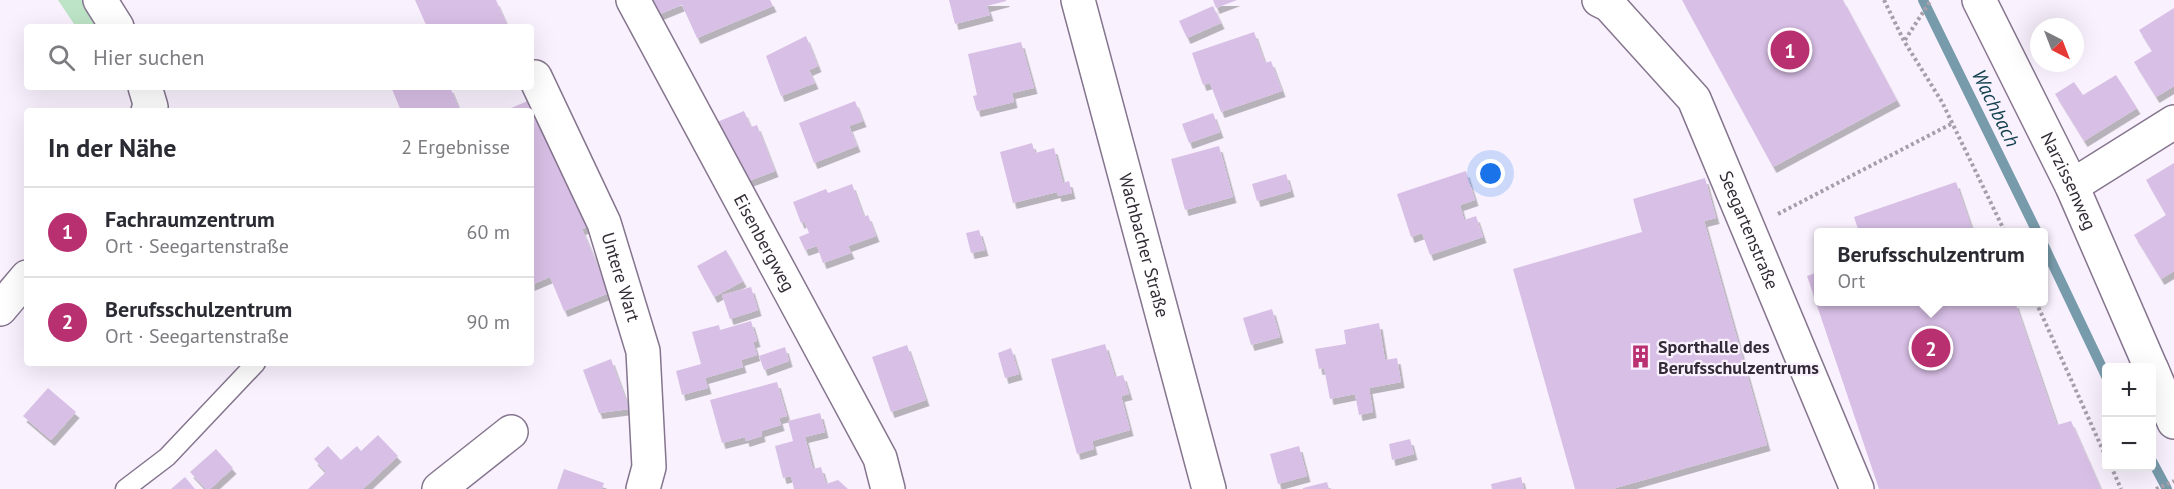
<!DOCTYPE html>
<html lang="de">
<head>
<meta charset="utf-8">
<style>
	body { margin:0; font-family:"PT Sans",sans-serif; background:#f2f2f3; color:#2b2b33 }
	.controls { position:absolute; right:18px; bottom:18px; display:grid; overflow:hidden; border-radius:6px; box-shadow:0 6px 24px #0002 }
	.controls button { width:54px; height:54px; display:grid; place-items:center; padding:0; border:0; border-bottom:2px solid #e1e1e2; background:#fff; color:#2b2b33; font:30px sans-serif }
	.compass { position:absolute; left:2030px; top:18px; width:54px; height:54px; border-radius:50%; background:#fff; box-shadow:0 6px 24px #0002; rotate:138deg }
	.you { position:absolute; left:1491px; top:174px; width:21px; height:21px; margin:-15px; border:4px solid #fff; border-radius:50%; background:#1a73e8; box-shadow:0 0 0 9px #1a73e833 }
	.badge { display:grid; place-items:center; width:39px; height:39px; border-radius:50%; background:#b83070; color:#fff; font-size:20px; font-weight:700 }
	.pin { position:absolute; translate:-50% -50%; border:3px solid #fff; box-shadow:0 2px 6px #0006 }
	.popup { position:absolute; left:1814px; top:228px; width:234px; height:78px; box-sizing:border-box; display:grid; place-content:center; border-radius:6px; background:#fff; filter:drop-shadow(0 2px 4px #0005); font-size:20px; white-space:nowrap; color:#7c7c81 }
	.popup b { font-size:22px; color:#2b2b33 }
	.popup::after { content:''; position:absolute; left:50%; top:100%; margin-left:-12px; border:12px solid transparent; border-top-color:#fff }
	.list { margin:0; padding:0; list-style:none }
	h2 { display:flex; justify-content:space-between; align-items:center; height:78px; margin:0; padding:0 24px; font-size:26px }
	h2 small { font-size:20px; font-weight:400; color:#7c7c81 }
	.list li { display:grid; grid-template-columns:39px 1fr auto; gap:18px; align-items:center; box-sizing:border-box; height:90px; padding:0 24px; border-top:2px solid #e1e1e2 }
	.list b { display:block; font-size:22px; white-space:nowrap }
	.list p { margin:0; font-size:20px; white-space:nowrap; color:#7c7c81 }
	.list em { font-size:20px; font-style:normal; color:#7c7c81 }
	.icon { flex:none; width:33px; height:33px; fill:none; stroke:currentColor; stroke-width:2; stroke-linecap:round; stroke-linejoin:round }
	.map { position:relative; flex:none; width:2174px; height:489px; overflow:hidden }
	.search { position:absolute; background:#fff; box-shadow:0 6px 24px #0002; left:24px; top:24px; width:510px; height:66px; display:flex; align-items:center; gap:15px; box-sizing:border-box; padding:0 21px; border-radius:6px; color:#7c7c81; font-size:22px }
	.panel { position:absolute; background:#fff; box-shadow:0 6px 24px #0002; left:24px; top:108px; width:510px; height:258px; border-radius:6px }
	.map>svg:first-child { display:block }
</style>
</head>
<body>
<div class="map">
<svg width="2174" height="489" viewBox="0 0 2174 489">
	<defs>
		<filter id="shadow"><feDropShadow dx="3.5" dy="6" stdDeviation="0" flood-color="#0004"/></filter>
	</defs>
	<rect width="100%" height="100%" fill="#f9f2fe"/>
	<!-- green -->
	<polygon fill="#bde4c7" points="58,0 100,0 117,27 76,27"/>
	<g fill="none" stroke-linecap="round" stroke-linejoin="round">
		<!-- stream -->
		<g stroke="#789bab" stroke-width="10">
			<polyline points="1923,0 2037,232"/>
			<polyline points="2044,246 2106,376"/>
			<polyline points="2152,461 2167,489"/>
		</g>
	</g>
	<!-- building -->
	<g fill="#d8bfe6" filter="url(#shadow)">
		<polygon points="415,0 496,0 507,25 501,27 427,27"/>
		<polygon points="648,0 770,0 773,6 697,38 682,5 655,16"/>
		<polygon points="949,0 1006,0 1006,1 987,6 990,15 955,24"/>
		<polygon points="1213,0 1237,0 1216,8"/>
		<polygon points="1682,0 1843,0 1897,100 1773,167"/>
		<polygon points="1213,6 1221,23 1187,38 1179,21"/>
		<polygon points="2174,8 2174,86 2156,97 2134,62 2152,51 2139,30"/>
		<polygon points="1254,32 1265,63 1271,61 1282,91 1221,112 1210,83 1203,85 1192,53"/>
		<polygon points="806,36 818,66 809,70 815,83 781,96 766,56"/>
		<polygon points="1021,42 1034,88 1012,93 1014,102 977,111 973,96 977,95 968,54"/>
		<polygon points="2116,75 2137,108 2084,141 2055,94 2074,82 2083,95"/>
		<polygon points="397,87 450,87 460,111 401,111 392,89"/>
		<polygon points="537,97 590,226 582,229 609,293 564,311 550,277 531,285 531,111 504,111"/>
		<polygon points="855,101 863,121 849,126 857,146 814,163 799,123"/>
		<polygon points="744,111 751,127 757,125 775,171 741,184 717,122"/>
		<polygon points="1213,113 1220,132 1189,143 1182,124"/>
		<polygon points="1032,143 1035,153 1054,148 1063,183 1069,181 1072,193 1058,196 1057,192 1013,203 1000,152"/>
		<polygon points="1219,146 1233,197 1185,210 1171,159"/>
		<polygon points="2174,163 2174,271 2161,279 2134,235 2166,215 2146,180"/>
		<polygon points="1466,171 1475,200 1460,205 1464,220 1476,216 1483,237 1430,255 1422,233 1411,237 1397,194"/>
		<polygon points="1286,174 1291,191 1257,201 1252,184"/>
		<polygon points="1705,178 1716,218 1704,221 1767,445 1612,489 1575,489 1513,269 1642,232 1633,199"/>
		<polygon points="1956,182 1973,232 1859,232 1854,217"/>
		<polygon points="852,184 864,217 868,215 876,236 848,246 851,253 823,263 817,246 805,250 799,237 809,233 804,221 801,223 793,202 826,189 828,193"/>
		<polygon points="979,230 985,250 971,253 966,233"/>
		<polygon points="726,250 743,281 714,297 697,266"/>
		<polygon points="1818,272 1818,302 2015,302 2057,425 2071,421 2101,489 1879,489 1807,276"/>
		<polygon points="751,287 758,310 730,319 722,295"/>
		<polygon points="1272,309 1280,337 1251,345 1243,318"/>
		<polygon points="751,321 757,341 753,342 757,355 741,360 743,367 705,378 708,388 682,395 676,371 701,364 692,332 719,325 720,330"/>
		<polygon points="1379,323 1385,360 1397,358 1401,382 1369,388 1373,412 1359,415 1355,394 1330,399 1324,368 1319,369 1315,349 1346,344 1344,330"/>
		<polygon points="1105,344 1115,377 1123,375 1129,394 1121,396 1130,430 1092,441 1094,449 1077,454 1051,359"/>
		<polygon points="907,345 926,400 891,412 872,357"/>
		<polygon points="785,347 789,361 764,370 759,356"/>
		<polygon points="1011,348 1019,374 1005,378 998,353"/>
		<polygon points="611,359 629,409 599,413 583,370"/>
		<polygon points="777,382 787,416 779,418 781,425 761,431 762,436 746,441 745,437 722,443 710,400"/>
		<polygon points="48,388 76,412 51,440 23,416"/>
		<polygon points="820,413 825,432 805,437 813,469 821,467 826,484 838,480 848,489 794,489 791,476 783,478 775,446 793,441 788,421"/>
		<polygon points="378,435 398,456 363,489 308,489 326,472 314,459 328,446 341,460 357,446 361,451"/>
		<polygon points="1410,439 1414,454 1392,460 1389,444"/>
		<polygon points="1299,446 1307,476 1278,484 1270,454"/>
		<polygon points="216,449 233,468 210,489 206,489 190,472"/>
		<polygon points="564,469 604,483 602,489 557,489"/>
		<polygon points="185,477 195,489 171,489"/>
		<polygon points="1521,477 1524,489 1492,489 1491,484"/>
		<polygon points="1327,482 1329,489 1303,489 1303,488"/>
	</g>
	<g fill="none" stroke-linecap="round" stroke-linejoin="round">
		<defs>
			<polyline id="lane" points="125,489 167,457 256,363"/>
			<g id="street">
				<polyline points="100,0 117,27"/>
				<path id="s1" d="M 633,0 L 880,458 L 888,489"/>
				<path id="s2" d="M 1599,0 L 1609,5 L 1694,99 L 1857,489"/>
				<path id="s3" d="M 1979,0 L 2072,186 L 2151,368"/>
				<path id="s4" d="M 535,77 L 604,223 L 643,351 L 649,467 L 643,489"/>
				<polyline points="145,87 151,107 148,111"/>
				<polyline points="2072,186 2174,122"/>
				<polyline points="0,309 27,277"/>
				<polyline points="2152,370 2174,422"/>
				<polyline points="439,489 511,432"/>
			</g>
			<g id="secondary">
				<path id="s5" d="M 1078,0 L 1209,489"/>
			</g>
		</defs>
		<!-- lane casing -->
		<use href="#lane" stroke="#85758e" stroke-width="21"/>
		<!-- street casing -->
		<use href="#street" stroke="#85758e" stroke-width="36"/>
		<!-- secondary casing -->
		<use href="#secondary" stroke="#85758e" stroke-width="36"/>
		<!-- path -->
		<g stroke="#a69faa" stroke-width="4" stroke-dasharray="3 3" stroke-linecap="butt">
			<polyline points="1884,0 1904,41 1942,102 2005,232"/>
			<polyline points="1905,40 1931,0"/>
			<polyline points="1778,214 1953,123"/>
			<polyline points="2036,302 2106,457"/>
			<polyline points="2111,466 2121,489"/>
			<polyline points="2156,489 2174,481"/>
		</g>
		<!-- lane -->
		<use href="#lane" stroke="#fff" stroke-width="18"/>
		<!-- street -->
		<use href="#street" stroke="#fff" stroke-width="33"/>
		<!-- secondary -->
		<use href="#secondary" stroke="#fff" stroke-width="33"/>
	</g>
	<!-- icons -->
	<defs>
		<symbol id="building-bare" viewBox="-9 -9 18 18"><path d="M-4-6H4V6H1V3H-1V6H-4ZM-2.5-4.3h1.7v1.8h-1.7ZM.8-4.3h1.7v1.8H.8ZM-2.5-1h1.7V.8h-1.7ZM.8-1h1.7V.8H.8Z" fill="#b83070" stroke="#f9f2fe" stroke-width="2.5" paint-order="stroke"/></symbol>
	</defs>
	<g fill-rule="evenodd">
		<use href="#building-bare" x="1624" y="340" width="33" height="33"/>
	</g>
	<g text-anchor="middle" stroke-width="4.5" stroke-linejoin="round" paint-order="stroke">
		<!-- street labels -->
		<g font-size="18" fill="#332c36" stroke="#f9f2fe">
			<text dy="6" stroke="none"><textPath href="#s3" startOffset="202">Narzissenweg</textPath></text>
			<text dy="6" stroke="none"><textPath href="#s2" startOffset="280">Seegartenstraße</textPath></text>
			<text dy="6" stroke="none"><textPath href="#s1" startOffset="276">Eisenbergweg</textPath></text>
			<text dy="6" stroke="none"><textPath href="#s5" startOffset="254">Wachbacher Straße</textPath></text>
			<text dy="6" stroke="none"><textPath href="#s4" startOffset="218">Untere Wart</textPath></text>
		</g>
		<!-- poi labels -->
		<g font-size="18" font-weight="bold" fill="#332c36" stroke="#f9f2fe" text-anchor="start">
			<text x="1658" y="353">Sporthalle des<tspan x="1658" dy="21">Berufsschulzentrums</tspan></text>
		</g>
		<!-- water labels -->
		<g font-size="20" font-style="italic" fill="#14414f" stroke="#f9f2fe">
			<text transform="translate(1996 108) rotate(64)" y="7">Wachbach</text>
		</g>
	</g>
</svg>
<div class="controls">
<button>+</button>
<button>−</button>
</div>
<svg class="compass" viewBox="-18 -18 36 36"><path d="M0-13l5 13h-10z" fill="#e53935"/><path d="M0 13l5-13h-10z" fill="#7c7c81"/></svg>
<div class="you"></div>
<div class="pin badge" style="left:1790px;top:50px">1</div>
<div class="pin badge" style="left:1931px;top:348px">2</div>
<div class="popup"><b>Berufsschulzentrum</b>Ort</div>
<div class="search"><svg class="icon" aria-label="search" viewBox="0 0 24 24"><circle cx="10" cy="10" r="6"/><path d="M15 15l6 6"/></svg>Hier suchen</div>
<section class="panel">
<h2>In der Nähe<small>2 Ergebnisse</small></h2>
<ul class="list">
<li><span class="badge">1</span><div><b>Fachraumzentrum</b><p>Ort · Seegartenstraße</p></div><em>60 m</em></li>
<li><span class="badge">2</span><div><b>Berufsschulzentrum</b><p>Ort · Seegartenstraße</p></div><em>90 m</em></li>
</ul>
</section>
</div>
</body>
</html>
